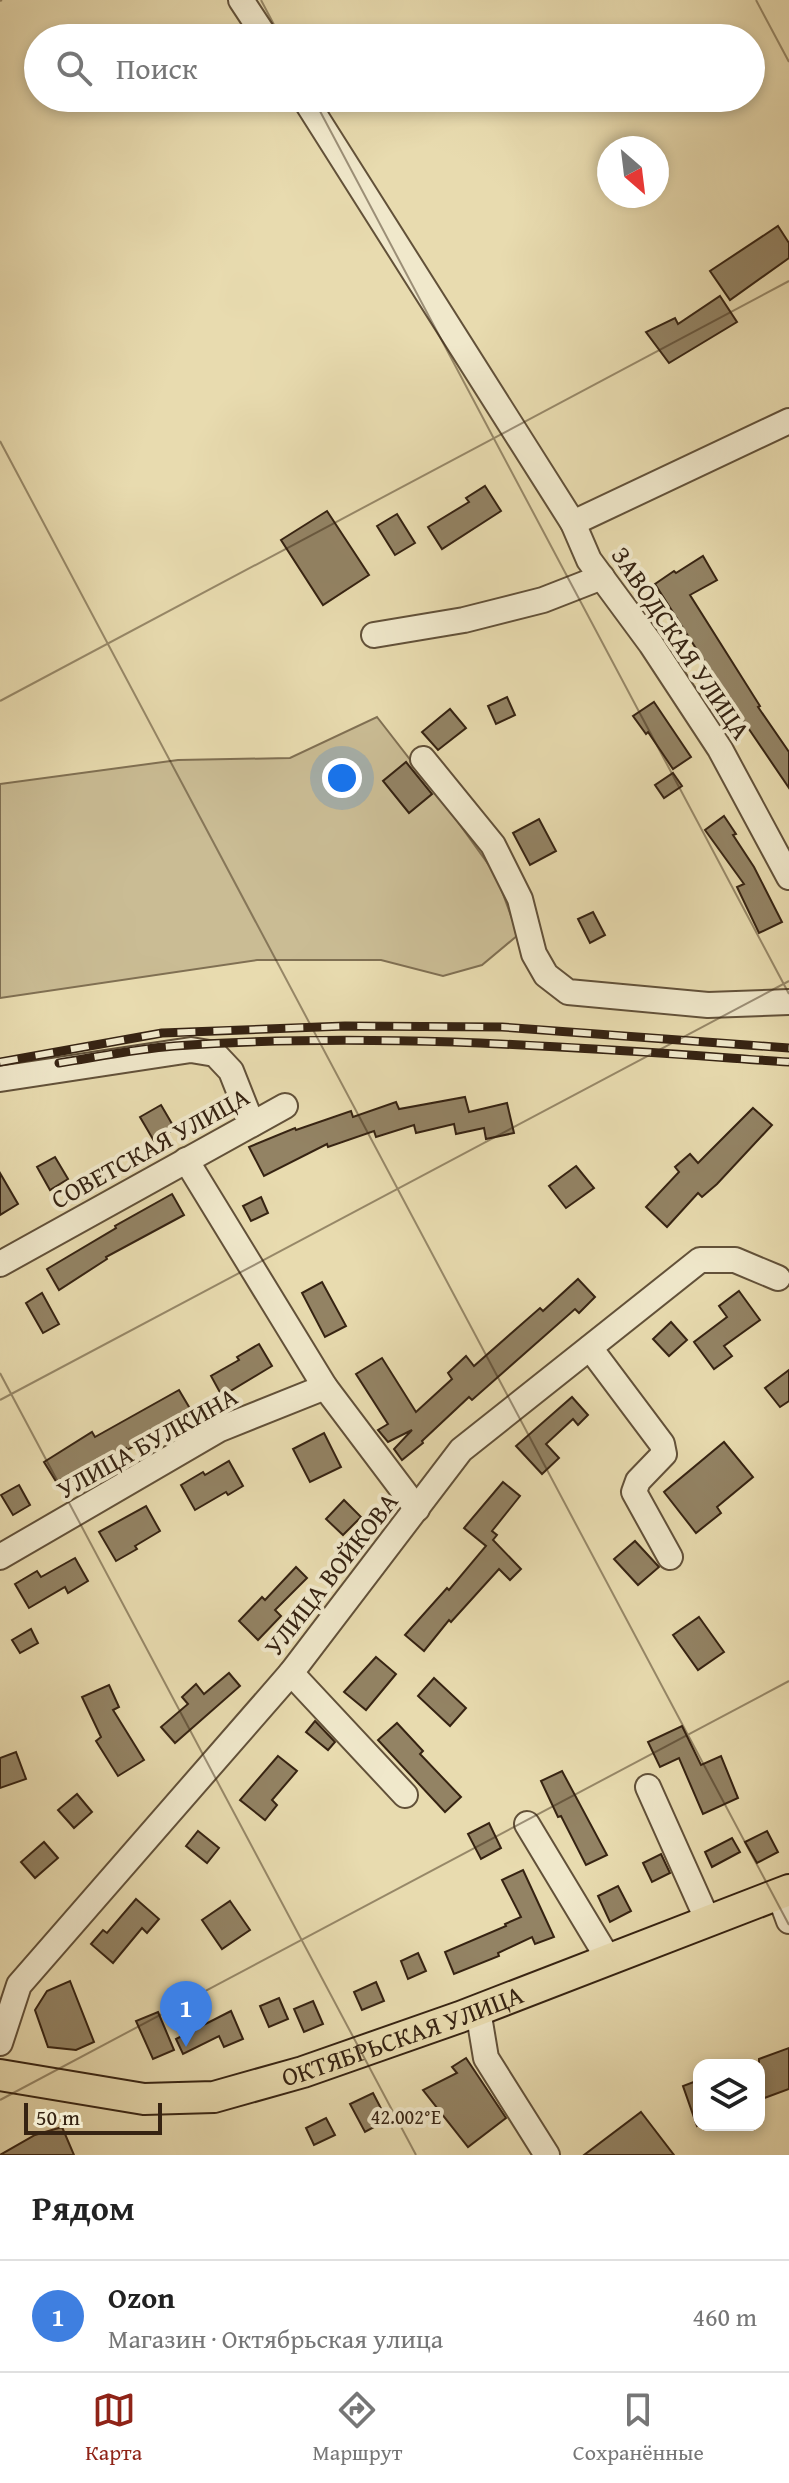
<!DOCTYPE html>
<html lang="ru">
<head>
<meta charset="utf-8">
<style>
	body { margin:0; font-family:"Gentium Book Plus",serif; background:#f2f2f2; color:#222 }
	.controls { position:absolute; right:24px; bottom:24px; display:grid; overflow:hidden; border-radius:16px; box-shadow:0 4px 12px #0003 }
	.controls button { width:72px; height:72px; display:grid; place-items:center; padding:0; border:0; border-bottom:2px solid #e0e0e0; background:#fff; color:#222; font:40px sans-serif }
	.compass { position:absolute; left:597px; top:136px; width:72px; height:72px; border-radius:50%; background:#fff; box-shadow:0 4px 12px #0003; rotate:152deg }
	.scale { position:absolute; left:24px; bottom:20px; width:138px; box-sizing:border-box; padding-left:8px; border:4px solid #362312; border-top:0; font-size:22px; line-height:28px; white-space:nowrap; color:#362312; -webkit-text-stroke:6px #f0e8cb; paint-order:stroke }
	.you { position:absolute; left:342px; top:778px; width:28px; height:28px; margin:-20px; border:6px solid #fff; border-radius:50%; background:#1a73e8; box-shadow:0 0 0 12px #1a73e833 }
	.badge { display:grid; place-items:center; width:52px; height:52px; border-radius:50%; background:#8f2418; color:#fff; font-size:26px; font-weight:700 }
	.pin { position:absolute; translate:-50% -66px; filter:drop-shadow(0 2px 4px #0008) }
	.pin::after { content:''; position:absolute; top:42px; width:28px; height:24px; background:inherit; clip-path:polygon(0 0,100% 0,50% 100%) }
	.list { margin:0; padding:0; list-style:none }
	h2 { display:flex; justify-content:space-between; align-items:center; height:104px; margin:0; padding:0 32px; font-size:34px }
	h2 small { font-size:26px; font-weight:400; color:#767676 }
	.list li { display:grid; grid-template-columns:52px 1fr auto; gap:24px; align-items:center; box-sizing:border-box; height:112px; padding:0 32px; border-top:2px solid #e0e0e0 }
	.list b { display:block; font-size:30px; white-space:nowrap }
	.list p { margin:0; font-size:26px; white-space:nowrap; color:#767676 }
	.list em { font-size:26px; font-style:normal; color:#767676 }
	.icon { flex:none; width:44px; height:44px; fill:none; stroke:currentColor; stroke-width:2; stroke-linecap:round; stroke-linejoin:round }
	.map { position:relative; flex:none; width:789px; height:2155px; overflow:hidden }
	.search { position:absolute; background:#fff; box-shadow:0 4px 12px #0003; left:24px; right:24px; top:24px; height:88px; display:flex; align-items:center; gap:20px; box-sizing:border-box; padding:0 28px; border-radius:44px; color:#767676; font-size:30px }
	.sheet { height:216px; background:#fff }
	nav { display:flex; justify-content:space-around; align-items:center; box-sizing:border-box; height:112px; border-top:2px solid #e0e0e0; background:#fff; font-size:22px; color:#767676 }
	nav a { display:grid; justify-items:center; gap:4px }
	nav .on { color:#8f2418 }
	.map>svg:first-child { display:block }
</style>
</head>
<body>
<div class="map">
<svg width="789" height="2155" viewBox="0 0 789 2155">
	<rect width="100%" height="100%" fill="#e8dbaf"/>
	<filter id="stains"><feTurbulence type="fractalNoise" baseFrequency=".0025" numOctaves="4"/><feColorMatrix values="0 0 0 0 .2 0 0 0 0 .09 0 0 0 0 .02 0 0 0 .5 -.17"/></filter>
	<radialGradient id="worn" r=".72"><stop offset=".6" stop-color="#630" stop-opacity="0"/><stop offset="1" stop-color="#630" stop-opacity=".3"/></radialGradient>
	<!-- green -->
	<polygon fill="#cabc94" stroke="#807053" stroke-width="2" points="377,717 450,811 496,875 518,935 482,965 443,976 381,960 257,960 0,998 0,784 178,760 290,758"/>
	<!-- building -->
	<g fill="#938364" stroke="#362312" stroke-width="2">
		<polygon points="778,226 789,243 789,258 730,300 710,271"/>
		<polygon points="720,296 737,322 669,363 646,332 675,318 678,324"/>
		<polygon points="485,486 501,511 442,549 428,527 469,502 466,498"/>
		<polygon points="327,511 369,575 323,605 281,540"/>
		<polygon points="397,514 415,543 395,555 377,526"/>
		<polygon points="703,556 717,580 690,595 760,706 758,707 789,752 789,788 725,694 655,584 674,571 676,573"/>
		<polygon points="507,697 515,715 496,724 488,706"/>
		<polygon points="654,702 691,757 673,769 648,732 646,734 633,716"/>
		<polygon points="450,709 466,728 438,750 422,732"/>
		<polygon points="406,762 432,794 409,813 383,781"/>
		<polygon points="673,773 682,786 664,798 655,785"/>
		<polygon points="724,816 736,834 733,835 754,867 782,922 759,933 737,887 744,884 705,830"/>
		<polygon points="539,819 556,851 530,865 513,833"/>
		<polygon points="593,912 605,935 590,943 578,919"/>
		<polygon points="465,1097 469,1112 507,1103 514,1133 486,1139 484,1128 456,1134 454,1124 416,1133 414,1125 376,1137 374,1131 328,1147 327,1144 264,1176 249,1147 295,1128 296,1130 351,1111 353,1117 396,1102 399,1109"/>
		<polygon points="161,1105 175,1129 154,1141 140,1117"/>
		<polygon points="753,1108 772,1125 717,1184 702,1197 698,1193 667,1227 646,1207 679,1172 675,1167 690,1154 698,1163"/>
		<polygon points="55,1157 68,1179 50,1190 37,1167"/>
		<polygon points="576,1166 594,1188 566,1208 549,1186"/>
		<polygon points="0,1173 18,1204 0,1215"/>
		<polygon points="172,1194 184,1215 106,1257 107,1259 59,1290 47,1269 116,1228 115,1226"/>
		<polygon points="261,1197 268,1213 251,1221 243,1206"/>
		<polygon points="578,1279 595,1297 579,1313 575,1309 472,1400 469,1397 422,1441 423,1443 402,1460 394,1449 412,1430 388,1442 378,1430 388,1424 356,1374 382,1358 416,1412 452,1379 448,1373 466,1356 474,1366 540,1308 543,1311"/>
		<polygon points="322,1282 346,1326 325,1337 302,1293"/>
		<polygon points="739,1291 760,1320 724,1346 732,1356 714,1369 694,1342 727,1317 719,1306"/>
		<polygon points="42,1293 59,1324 43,1333 26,1303"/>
		<polygon points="671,1322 687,1340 669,1356 653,1339"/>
		<polygon points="259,1344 272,1366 222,1396 211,1376 239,1360 237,1357"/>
		<polygon points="789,1370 789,1401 780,1407 765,1388"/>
		<polygon points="179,1390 192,1412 127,1450 126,1448 81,1474 82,1475 60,1488 44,1462 92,1432 95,1437"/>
		<polygon points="572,1397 588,1415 578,1425 573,1419 546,1444 559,1458 542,1474 516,1446"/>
		<polygon points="324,1433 341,1467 310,1482 293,1449"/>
		<polygon points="724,1442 753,1477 717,1507 721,1513 696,1533 664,1492"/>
		<polygon points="229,1461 243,1486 228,1495 226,1492 195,1510 181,1485 203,1472 205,1475"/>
		<polygon points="503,1482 520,1496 492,1531 497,1535 493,1540 521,1569 510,1580 499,1569 451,1622 449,1620 424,1651 405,1635 447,1588 449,1590 486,1546 464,1528"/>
		<polygon points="19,1485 30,1505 13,1515 1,1495"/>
		<polygon points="344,1500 361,1517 343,1535 326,1519"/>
		<polygon points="146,1506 160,1531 135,1546 137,1549 116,1561 99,1532"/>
		<polygon points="635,1541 659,1567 638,1585 614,1559"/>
		<polygon points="75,1558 88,1581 68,1593 65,1587 29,1608 15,1584 37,1571 41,1577"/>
		<polygon points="296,1567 307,1578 275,1610 281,1616 258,1640 239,1621 262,1597 265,1600"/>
		<polygon points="699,1617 724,1652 698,1670 673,1635"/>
		<polygon points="31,1629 38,1643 20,1653 12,1640"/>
		<polygon points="376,1657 396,1674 366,1710 344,1692"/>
		<polygon points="229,1673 240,1686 175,1743 161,1727 188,1704 182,1697 196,1684 204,1694"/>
		<polygon points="434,1678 466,1708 450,1726 418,1696"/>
		<polygon points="109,1685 119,1707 113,1710 144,1760 118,1776 96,1741 101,1737 82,1697"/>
		<polygon points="315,1721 335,1742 328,1750 306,1732"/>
		<polygon points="397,1723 423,1751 420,1754 461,1797 445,1812 378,1740"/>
		<polygon points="682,1726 701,1765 721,1756 738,1798 703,1814 679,1758 660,1767 648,1742"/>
		<polygon points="16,1752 26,1779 0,1788 0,1758"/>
		<polygon points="278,1756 297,1771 272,1800 277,1805 265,1820 240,1800"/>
		<polygon points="562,1771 607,1855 586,1865 561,1816 558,1817 541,1781"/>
		<polygon points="77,1794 92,1812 74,1828 58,1810"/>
		<polygon points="489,1823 501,1848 481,1859 468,1834"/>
		<polygon points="198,1831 219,1848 207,1863 186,1846"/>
		<polygon points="767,1831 778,1852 757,1863 745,1842"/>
		<polygon points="732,1838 740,1852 712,1867 705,1852"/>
		<polygon points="44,1842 58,1858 35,1878 21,1862"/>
		<polygon points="661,1854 670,1873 652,1882 643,1863"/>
		<polygon points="523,1870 554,1937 535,1944 532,1937 498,1953 499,1956 454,1974 445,1952 506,1926 505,1924 521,1917 502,1880"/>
		<polygon points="618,1886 631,1911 610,1922 598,1896"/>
		<polygon points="136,1899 159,1919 147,1933 142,1928 113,1963 91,1944 103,1930 107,1933"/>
		<polygon points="230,1901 250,1930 222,1949 202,1920"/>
		<polygon points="418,1953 426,1971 408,1979 401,1961"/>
		<polygon points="70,1981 94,2042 76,2050 48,2047 35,2010 47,1991"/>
		<polygon points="376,1982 384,2001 362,2010 354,1992"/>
		<polygon points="279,1998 288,2019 269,2027 260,2006"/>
		<polygon points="313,2001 323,2024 304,2032 294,2009"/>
		<polygon points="231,2011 243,2039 224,2047 219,2036 183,2054 176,2039"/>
		<polygon points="158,2012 174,2050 153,2059 136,2021"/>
		<polygon points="789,2048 789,2089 759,2100 759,2059"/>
		<polygon points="466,2058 506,2118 468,2147 423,2090 457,2073 452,2067"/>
		<polygon points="699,2080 699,2125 697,2126 683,2086"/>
		<polygon points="373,2093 387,2120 365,2132 350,2104"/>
		<polygon points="641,2112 674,2155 584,2155"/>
		<polygon points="326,2118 335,2135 314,2145 306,2128"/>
		<polygon points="62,2127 74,2155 0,2155 35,2135"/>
	</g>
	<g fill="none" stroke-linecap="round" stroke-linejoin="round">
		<defs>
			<g id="minor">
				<polyline points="241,0 266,38"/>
				<polyline points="304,98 573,523 589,560 651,644 720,749 789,877"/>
				<polyline points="573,523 789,421"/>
				<polyline points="374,635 464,620 543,600 602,577"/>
				<polyline points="423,759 493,845 520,899 534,954 546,975 568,992 708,1005 789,1002"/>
				<polyline points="0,1079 191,1050 215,1054 231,1071 252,1124"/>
				<polyline points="186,1160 325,1387 417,1509"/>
				<polyline points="0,1264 285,1106"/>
				<polyline points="590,1348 662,1444 664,1454 638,1481 634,1492 670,1557"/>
				<polyline points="0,1557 220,1429 325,1387"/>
				<polyline points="291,1673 405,1795"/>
				<polyline points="648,1787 708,1921"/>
				<polyline points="527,1824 609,1960"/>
				<polyline points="779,1894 789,1921"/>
				<polyline points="478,2010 486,2058 547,2155"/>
				<polyline points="0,2043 19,1985 291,1673 461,1450 700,1260 735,1260 778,1278"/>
			</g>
			<g id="major">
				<path id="s1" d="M 0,2075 L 144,2099 L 214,2097 L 303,2072 L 460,2017 L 789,1890"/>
			</g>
		</defs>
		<!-- minor casing -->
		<use href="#minor" stroke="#625139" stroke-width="28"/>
		<!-- major casing -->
		<use href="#major" stroke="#362312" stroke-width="34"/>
		<!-- minor -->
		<use href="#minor" stroke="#f0e8cb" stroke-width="24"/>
		<!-- major -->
		<use href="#major" stroke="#e8dbaf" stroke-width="30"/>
		<defs>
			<g id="rail">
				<polyline points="0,1062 162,1033 345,1026 502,1027 789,1048"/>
				<path d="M 59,1063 C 97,1057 136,1049 174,1046 C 380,1031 583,1048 789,1062"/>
			</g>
		</defs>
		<!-- rail casing -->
		<use href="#rail" stroke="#362312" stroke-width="9"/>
		<!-- rail -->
		<use href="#rail" stroke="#f0e8cb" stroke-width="6" stroke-dasharray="18" stroke-linecap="butt"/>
	</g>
	<!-- ticks -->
	<path fill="none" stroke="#362312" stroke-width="2" stroke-opacity="0.45" d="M 261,0 L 281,38M 756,0 L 789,62M 0,1 L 2,0M 313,98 L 789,994M 0,441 L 789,1925M 0,701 L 789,281M 0,1373 L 416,2155M 0,1400 L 789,981M 0,2100 L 789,1681"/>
	<g text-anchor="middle" stroke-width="8" stroke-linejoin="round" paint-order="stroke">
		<!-- street labels -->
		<g font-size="26" fill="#362312" stroke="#f0e8cb">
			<text transform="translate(681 643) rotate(56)" y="9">ЗАВОДСКАЯ УЛИЦА</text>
			<text transform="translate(150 1148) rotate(-29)" y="9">СОВЕТСКАЯ УЛИЦА</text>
			<text transform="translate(147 1443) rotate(-29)" y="9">УЛИЦА БУЛКИНА</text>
			<text transform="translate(331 1574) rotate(-52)" y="9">УЛИЦА ВОЙКОВА</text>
			<text dy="9" stroke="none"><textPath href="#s1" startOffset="414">ОКТЯБРЬСКАЯ УЛИЦА</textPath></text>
		</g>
	</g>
	<g font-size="20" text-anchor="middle" fill="#362312" stroke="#f0e8cb" stroke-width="8" stroke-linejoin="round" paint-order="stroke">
		<text x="406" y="2124">42.002°E</text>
	</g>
	<rect width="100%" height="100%" filter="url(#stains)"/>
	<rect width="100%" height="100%" fill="url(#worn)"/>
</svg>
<div class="controls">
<button><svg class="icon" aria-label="layers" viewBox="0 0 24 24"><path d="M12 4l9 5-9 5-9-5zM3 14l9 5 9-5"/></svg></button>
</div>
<svg class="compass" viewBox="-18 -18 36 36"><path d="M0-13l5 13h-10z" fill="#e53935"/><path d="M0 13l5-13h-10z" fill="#767676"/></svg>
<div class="scale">50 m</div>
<div class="you"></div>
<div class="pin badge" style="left:186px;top:2047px;background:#3f7fe0">1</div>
<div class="search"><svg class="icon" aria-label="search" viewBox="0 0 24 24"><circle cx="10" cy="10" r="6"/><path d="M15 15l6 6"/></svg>Поиск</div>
</div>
<section class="sheet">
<h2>Рядом<small></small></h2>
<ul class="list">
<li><span class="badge" style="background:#3f7fe0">1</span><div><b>Ozon</b><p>Магазин · Октябрьская улица</p></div><em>460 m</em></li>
</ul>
</section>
<nav>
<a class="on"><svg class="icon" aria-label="map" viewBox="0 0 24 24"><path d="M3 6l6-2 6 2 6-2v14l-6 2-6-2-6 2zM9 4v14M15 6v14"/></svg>Карта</a>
<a><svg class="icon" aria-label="directions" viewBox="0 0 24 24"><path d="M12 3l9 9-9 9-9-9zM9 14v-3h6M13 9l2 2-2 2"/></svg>Маршрут</a>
<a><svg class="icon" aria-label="saved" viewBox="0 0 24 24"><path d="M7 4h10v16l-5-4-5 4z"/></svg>Сохранённые</a>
</nav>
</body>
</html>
